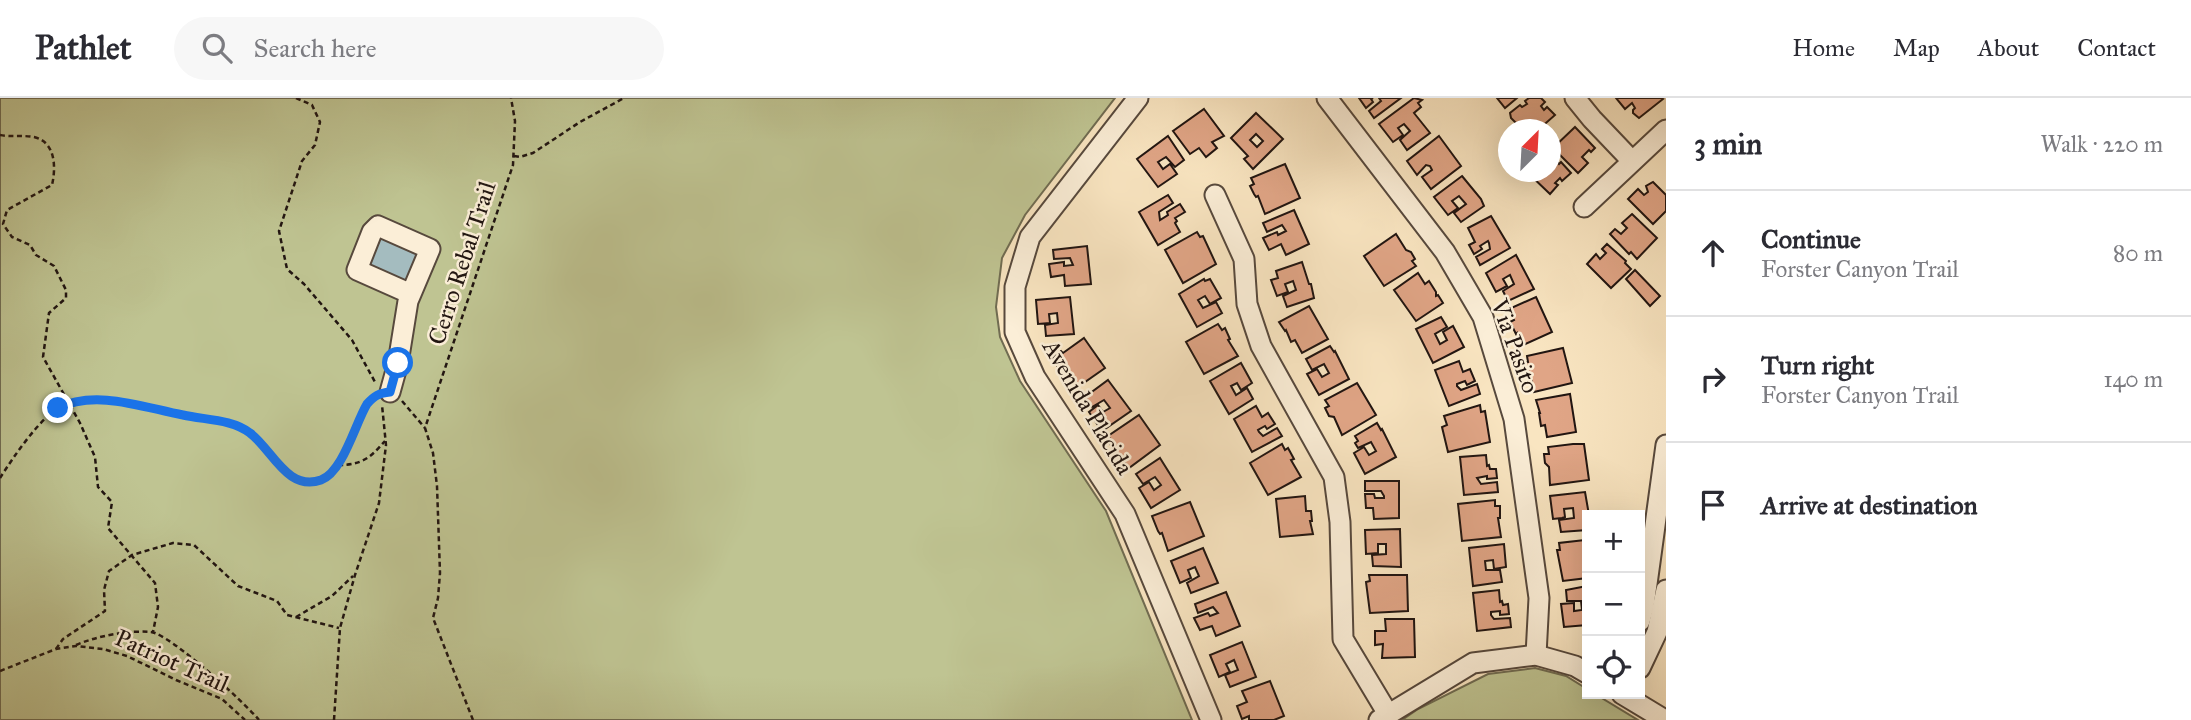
<!DOCTYPE html>
<html lang="en">
<head>
<meta charset="utf-8">
<style>
	body { margin:0; font-family:"IM FELL Great Primer",serif; background:#f7f7f7; color:#2b2b33 }
	.controls { position:absolute; right:21px; bottom:21px; display:grid; overflow:hidden; border-radius:0px; box-shadow:0 7px 28px #0002 }
	.controls button { width:63px; height:63px; display:grid; place-items:center; padding:0; border:0; border-bottom:2px solid #e1e1e2; background:#fff; color:#2b2b33; font:35px sans-serif }
	.compass { position:absolute; left:1498px; top:21px; width:63px; height:63px; border-radius:50%; background:#fff; box-shadow:0 7px 28px #0002; rotate:24deg }
	.stop { position:absolute; width:21px; height:21px; margin:-16px; border:5px solid #1a73e8; border-radius:50%; background:#fff }
	.stop.end { background:#1a73e8; border-color:#fff; box-shadow:0 2px 7px #0008 }
	.list { margin:0; padding:0; list-style:none }
	h2 { display:flex; justify-content:space-between; align-items:center; height:91px; margin:0; padding:0 28px; font-size:30px }
	h2 small { font-size:23px; font-weight:400; color:#7c7c81 }
	.list li { display:grid; grid-template-columns:46px 1fr auto; gap:21px; align-items:center; box-sizing:border-box; height:126px; padding:0 28px; border-top:2px solid #e1e1e2 }
	.list b { display:block; font-size:26px; white-space:nowrap }
	.list p { margin:0; font-size:23px; white-space:nowrap; color:#7c7c81 }
	.list em { font-size:23px; font-style:normal; color:#7c7c81 }
	.icon { flex:none; width:38px; height:38px; fill:none; stroke:currentColor; stroke-width:2; stroke-linecap:round; stroke-linejoin:round }
	.map { position:relative; flex:none; width:1666px; height:622px; overflow:hidden }
	header { display:flex; align-items:center; gap:42px; box-sizing:border-box; height:98px; padding:0 35px; background:#fff; border-bottom:2px solid #e1e1e2 }
	header strong { font-size:33px }
	nav { display:flex; gap:38px; margin-inline-start:auto; font-size:24px }
	.search { width:490px; height:63px; background:#f7f7f7; display:flex; align-items:center; gap:18px; box-sizing:border-box; padding:0 24px; border-radius:38px; color:#7c7c81; font-size:26px }
	main { display:flex }
	aside { flex:1; background:#fff }
	.map>svg:first-child { display:block }
</style>
</head>
<body>
<header>
<strong>Pathlet</strong>
<div class="search"><svg class="icon" aria-label="search" viewBox="0 0 24 24"><circle cx="10" cy="10" r="6"/><path d="M15 15l6 6"/></svg>Search here</div>
<nav><a>Home</a><a>Map</a><a>About</a><a>Contact</a></nav>
</header>
<main>
<div class="map">
<svg width="1666" height="622" viewBox="0 0 1666 622">
	<rect width="100%" height="100%" fill="#f9e5c1"/>
	<filter id="stains"><feTurbulence type="fractalNoise" baseFrequency=".00286" numOctaves="4"/><feColorMatrix values="0 0 0 0 .2 0 0 0 0 .09 0 0 0 0 .02 0 0 0 .5 -.17"/></filter>
	<radialGradient id="worn" r=".72"><stop offset=".6" stop-color="#630" stop-opacity="0"/><stop offset="1" stop-color="#630" stop-opacity=".3"/></radialGradient>
	<!-- green -->
	<g fill="#bfc492" stroke="#706c52" stroke-width="2">
		<polygon points="0,0 1115,0 1025,117 1002,160 996,209 1000,239 1020,283 1106,413 1192,622 0,622"/>
		<polygon points="1535,570 1566,578 1587,591 1587,596 1595,596 1638,622 1402,622 1418,611 1488,576"/>
	</g>
	<!-- water -->
	<polygon fill="#a4bcbf" stroke="#707979" stroke-width="2" points="378,132 423,151 406,189 362,169"/>
	<!-- building -->
	<g fill="#e0a586" stroke="#211511" stroke-width="2" fill-rule="evenodd">
		<polygon points="1359,0 1373,0 1371,1 1373,4 1366,10"/>
		<polygon points="1379,0 1401,0 1374,20 1369,13 1381,3"/>
		<polygon points="1414,0 1422,2 1418,5 1421,9 1414,15 1430,35 1407,52 1400,42 1410,33 1404,26 1398,30 1403,37 1393,44 1379,26"/>
		<polygon points="1497,0 1517,0 1505,10"/>
		<polygon points="1529,0 1541,0 1545,4 1541,8 1544,12 1547,9 1555,17 1538,32 1523,32 1511,20 1510,15 1520,7 1522,9 1527,6 1525,3"/>
		<polygon points="1616,0 1661,0 1663,1 1639,20 1633,15 1633,12 1635,10 1632,5 1625,11"/>
		<polygon points="1204,11 1224,38 1212,44 1217,50 1206,59 1199,50 1190,56 1173,33"/>
		<path d="M 1256,15 L 1283,41 L 1253,71 L 1244,61 L 1248,58 L 1231,40 ZM 1256,36 L 1263,43 L 1257,49 L 1250,42 Z"/>
		<polygon points="1575,29 1595,50 1591,54 1589,52 1582,59 1588,65 1578,75 1553,50"/>
		<polygon points="1168,38 1184,62 1175,69 1166,59 1158,64 1163,71 1170,66 1177,76 1158,89 1137,61"/>
		<polygon points="1439,38 1461,68 1431,91 1422,79 1432,72 1430,68 1426,67 1417,77 1407,63"/>
		<polygon points="1550,53 1557,60 1555,62 1559,66 1561,64 1571,75 1562,83 1560,80 1555,85 1558,87 1550,96 1527,74 1550,74"/>
		<polygon points="1285,66 1300,100 1265,116 1258,98 1256,99 1254,96 1250,88 1254,86 1251,80"/>
		<polygon points="1462,78 1481,101 1484,108 1461,124 1454,115 1466,106 1459,98 1452,103 1458,110 1448,117 1434,99"/>
		<polygon points="1653,84 1666,97 1666,113 1653,126 1628,101 1638,91 1644,97 1648,94 1646,88"/>
		<polygon points="1168,97 1173,105 1159,114 1160,122 1168,117 1167,114 1180,106 1185,114 1175,120 1177,123 1175,125 1180,134 1158,147 1139,114"/>
		<polygon points="1294,112 1309,146 1286,157 1281,146 1269,152 1263,140 1277,134 1278,137 1286,133 1282,127 1267,134 1263,125"/>
		<polygon points="1632,116 1657,140 1637,161 1631,154 1629,156 1610,136 1615,131 1621,136 1627,130 1622,125"/>
		<polygon points="1491,118 1510,150 1480,167 1476,159 1490,151 1489,145 1488,143 1480,148 1482,151 1474,156 1469,147 1475,144 1468,130"/>
		<polygon points="1197,134 1200,139 1203,138 1216,166 1183,185 1165,152"/>
		<polygon points="1396,136 1406,152 1411,154 1415,161 1412,163 1416,168 1384,188 1364,158"/>
		<polygon points="1607,146 1626,163 1625,165 1631,171 1611,190 1587,166 1596,156 1600,161 1606,155 1602,151"/>
		<polygon points="1087,148 1091,186 1065,188 1064,177 1051,179 1049,166 1064,164 1064,168 1073,167 1070,160 1054,161 1053,152"/>
		<polygon points="1516,157 1534,191 1508,203 1503,193 1514,186 1510,177 1503,181 1507,188 1496,194 1486,175"/>
		<polygon points="1302,164 1309,186 1311,186 1314,200 1287,209 1283,198 1296,192 1293,183 1285,186 1288,194 1277,198 1271,182 1278,180 1276,173"/>
		<polygon points="1635,172 1660,198 1650,208 1626,181"/>
		<polygon points="1418,175 1425,186 1429,183 1436,194 1436,198 1438,197 1443,205 1416,223 1394,192"/>
		<polygon points="1204,181 1205,183 1210,181 1221,200 1210,206 1205,198 1198,202 1203,210 1216,204 1222,215 1197,229 1179,196"/>
		<polygon points="1070,199 1074,236 1046,238 1045,227 1058,225 1057,215 1049,216 1050,225 1038,226 1036,202"/>
		<polygon points="1536,199 1552,234 1521,248 1517,235 1516,236 1510,224 1514,222 1509,211"/>
		<polygon points="1309,208 1328,241 1302,255 1295,242 1291,244 1286,232 1285,233 1279,224"/>
		<polygon points="1441,219 1447,229 1435,236 1440,246 1447,242 1443,234 1453,228 1464,249 1433,265 1416,231"/>
		<polygon points="1218,226 1222,232 1225,230 1230,241 1228,242 1238,258 1204,276 1186,244"/>
		<polygon points="1084,240 1105,270 1075,291 1072,286 1069,289 1063,281 1062,278 1064,277 1052,261 1061,253 1063,255"/>
		<polygon points="1330,248 1334,254 1335,253 1349,281 1319,297 1307,276 1317,271 1322,279 1329,275 1324,266 1312,272 1306,261"/>
		<polygon points="1563,250 1572,285 1534,294 1530,276 1526,273 1524,265 1528,264 1527,258"/>
		<polygon points="1459,263 1463,274 1470,271 1475,283 1467,287 1465,283 1457,286 1457,288 1461,292 1477,286 1480,296 1449,308 1435,272"/>
		<polygon points="1241,265 1252,285 1241,292 1237,285 1231,288 1236,297 1247,290 1253,301 1229,316 1210,283"/>
		<polygon points="1108,282 1131,313 1102,333 1089,314 1098,307 1103,314 1110,310 1104,302 1092,309 1085,299"/>
		<polygon points="1357,285 1376,317 1342,337 1334,319 1329,318 1325,310 1329,308 1325,302"/>
		<polygon points="1570,296 1576,334 1547,339 1545,327 1541,328 1539,315 1540,315 1536,302"/>
		<polygon points="1480,307 1481,314 1485,313 1490,344 1448,354 1442,329 1447,327 1444,318"/>
		<polygon points="1256,308 1262,319 1268,315 1275,326 1267,331 1265,328 1258,332 1259,334 1263,338 1277,330 1282,338 1252,354 1234,321"/>
		<polygon points="1139,317 1160,347 1129,370 1109,345 1112,343 1108,338"/>
		<polygon points="1377,325 1381,332 1382,331 1396,359 1365,376 1354,355 1364,349 1369,357 1376,353 1371,344 1358,350 1355,345 1358,343 1355,338"/>
		<polygon points="1282,346 1285,352 1288,350 1294,361 1291,362 1301,379 1268,397 1250,365"/>
		<polygon points="1573,346 1584,346 1589,382 1550,387 1549,369 1545,365 1544,356 1549,356 1548,349"/>
		<polygon points="1486,357 1487,368 1489,367 1490,371 1496,371 1497,380 1487,381 1487,378 1477,380 1481,386 1497,384 1498,394 1464,397 1460,359"/>
		<polygon points="1160,360 1180,392 1151,410 1139,390 1149,384 1154,392 1161,387 1155,379 1143,386 1136,376"/>
		<polygon points="1365,383 1399,383 1399,420 1374,421 1373,410 1366,410 1365,396 1374,396 1375,400 1384,400 1384,398 1381,393 1365,393"/>
		<polygon points="1585,394 1589,417 1587,417 1587,432 1561,434 1559,422 1574,420 1573,410 1564,411 1565,419 1562,420 1553,421 1550,398"/>
		<polygon points="1305,398 1306,413 1311,413 1312,423 1310,423 1313,436 1280,439 1276,401"/>
		<polygon points="1495,402 1495,408 1500,408 1500,420 1498,420 1501,439 1462,443 1458,406"/>
		<polygon points="1190,404 1204,438 1168,453 1162,435 1160,436 1158,433 1152,418"/>
		<polygon points="1400,431 1401,469 1373,468 1372,457 1386,456 1386,446 1378,446 1378,455 1366,456 1365,432"/>
		<polygon points="1585,442 1587,443 1587,480 1563,483 1557,452 1560,452 1559,445"/>
		<polygon points="1504,446 1506,469 1494,471 1493,462 1485,463 1486,472 1500,472 1502,484 1473,488 1469,450"/>
		<polygon points="1203,450 1218,485 1191,495 1187,485 1199,478 1195,469 1188,472 1191,480 1180,485 1171,463"/>
		<polygon points="1369,477 1407,477 1408,513 1370,515 1366,484 1370,483"/>
		<polygon points="1587,488 1587,527 1564,529 1561,506 1574,505 1574,513 1582,512 1581,503 1567,503 1566,492"/>
		<polygon points="1499,492 1500,504 1502,503 1503,507 1508,506 1509,516 1500,517 1500,513 1491,514 1491,517 1494,521 1510,520 1511,529 1477,533 1473,495"/>
		<polygon points="1226,494 1240,528 1216,538 1212,528 1200,532 1194,520 1208,515 1210,518 1218,515 1213,509 1198,515 1195,506"/>
		<polygon points="1385,521 1414,521 1415,559 1382,560 1383,546 1375,547 1375,533 1386,533"/>
		<polygon points="1242,544 1256,579 1230,589 1225,577 1238,572 1234,562 1226,566 1230,574 1219,579 1210,557"/>
		<polygon points="1270,583 1284,618 1274,622 1249,622 1249,618 1242,621 1237,608 1247,604 1242,593"/>
	</g>
	<g fill="none" stroke-linecap="round" stroke-linejoin="round">
		<defs>
			<g id="minor">
				<polyline points="1138,0 1030,139 1015,189 1015,234 1035,279 1125,416 1211,622"/>
				<polyline points="1327,0 1445,154 1483,219 1514,321 1539,500 1536,557"/>
				<polyline points="1575,0 1592,21 1632,63"/>
				<polyline points="1215,97 1244,161 1247,206 1261,248 1334,379 1340,424 1343,541 1388,616"/>
				<polyline points="1584,109 1666,32"/>
				<polyline points="390,294 398,265 408,203 411,196 430,151 378,128 372,134 357,172 411,196"/>
				<polyline points="1640,523 1644,508 1666,347"/>
				<polyline points="1640,570 1657,534 1666,492"/>
				<polyline points="1622,596 1665,622"/>
				<polyline points="1379,622 1473,565 1536,557 1575,568 1587,575"/>
			</g>
		</defs>
		<!-- minor casing -->
		<use href="#minor" stroke="#57493d" stroke-width="23"/>
		<!-- path -->
		<g stroke="#211511" stroke-width="2.5" stroke-dasharray="5 3.5" stroke-linecap="butt">
			<polyline points="296,0 312,7 320,24 315,47 302,63 279,133 287,171 304,186 352,242 375,284"/>
			<path d="M 0,37 C 10,39 23,37 34,39 C 56,44 56,70 52,87 L 7,112 L 3,126 L 12,139 L 30,147 L 36,157 L 54,168 L 66,192 L 66,200 L 49,215 L 43,259 L 80,325 L 95,359 L 98,389 L 112,404 L 108,430 L 155,485 L 158,509 L 153,534"/>
			<polyline points="514,58 520,59 533,55 580,24 624,0"/>
			<polyline points="402,303 425,330"/>
			<path d="M 338,367 C 362,367 370,360 385,343"/>
			<path d="M 0,380 C 14,358 43,315 66,305 C 97,293 150,310 181,317 C 203,322 228,321 248,333 C 271,348 287,396 322,382 C 346,372 354,319 374,298"/>
			<polyline points="296,519 332,498 353,478"/>
			<path d="M 76,547 C 97,538 128,532 151,534 C 170,536 245,605 259,622"/>
			<polyline points="56,551 63,541 105,513 104,492 109,473 132,457 173,445 194,447 238,488 277,503 287,517 339,530"/>
			<polyline points="0,573 56,551 76,548 103,551 127,558 176,582 222,601 245,622"/>
			<polyline points="334,622 340,530 355,477 379,405 386,347 382,307"/>
			<polyline points="473,622 433,520 438,500 440,475 437,388 433,355 425,330 513,67 515,23 511,0"/>
		</g>
		<!-- minor -->
		<use href="#minor" stroke="#fbeed7" stroke-width="19"/>
	</g>
	<g fill="none" stroke-linecap="round" stroke-linejoin="round">
		<!-- route -->
		<path stroke="#1a73e8" stroke-width="9" d="M 58,310 C 96,291 145,310 183,317 C 205,322 232,321 250,335 C 272,351 287,394 321,382 C 343,374 355,326 367,306 C 374,298 379,295 390,294 L 398,265"/>
	</g>
	<g text-anchor="middle" stroke-width="5" stroke-linejoin="round" paint-order="stroke">
		<!-- street labels -->
		<g font-size="24" fill="#211511" stroke="#fbeed7">
			<text transform="translate(462 165) rotate(-72)" y="8">Cerro Rebal Trail</text>
			<text transform="translate(1515 248) rotate(70)" y="8">Via Pasito</text>
			<text transform="translate(1088 309) rotate(59)" y="8">Avenida Placida</text>
			<text transform="translate(172 563) rotate(24)" y="8">Patriot Trail</text>
		</g>
	</g>
	<rect width="100%" height="100%" filter="url(#stains)"/>
	<rect width="100%" height="100%" fill="url(#worn)"/>
</svg>
<div class="controls">
<button>+</button>
<button>−</button>
<button><svg class="icon" aria-label="locate" viewBox="0 0 24 24"><circle cx="12" cy="12" r="6"/><path d="M12 2v4M12 18v4M2 12h4M18 12h4"/></svg></button>
</div>
<svg class="compass" viewBox="-18 -18 36 36"><path d="M0-13l5 13h-10z" fill="#e53935"/><path d="M0 13l5-13h-10z" fill="#7c7c81"/></svg>
<div class="stop" style="left:398px;top:265px"></div>
<div class="stop end" style="left:58px;top:310px"></div>
</div>
<aside>
<h2>3 min<small>Walk · 220 m</small></h2>
<ul class="list">
<li><svg class="icon" aria-label="ahead" viewBox="0 0 24 24"><path d="M12 20V5M6 11l6-6 6 6"/></svg><div><b>Continue</b><p>Forster Canyon Trail</p></div><em>80 m</em></li>
<li><svg class="icon" aria-label="right" viewBox="0 0 24 24"><path d="M7 20v-9h11M14 6l5 5-5 5"/></svg><div><b>Turn right</b><p>Forster Canyon Trail</p></div><em>140 m</em></li>
<li><svg class="icon" aria-label="arrive" viewBox="0 0 24 24"><path d="M6 21V4h12l-3 4 3 4H6"/></svg><div><b>Arrive at destination</b></div></li>
</ul>
</aside>
</main>
</body>
</html>
